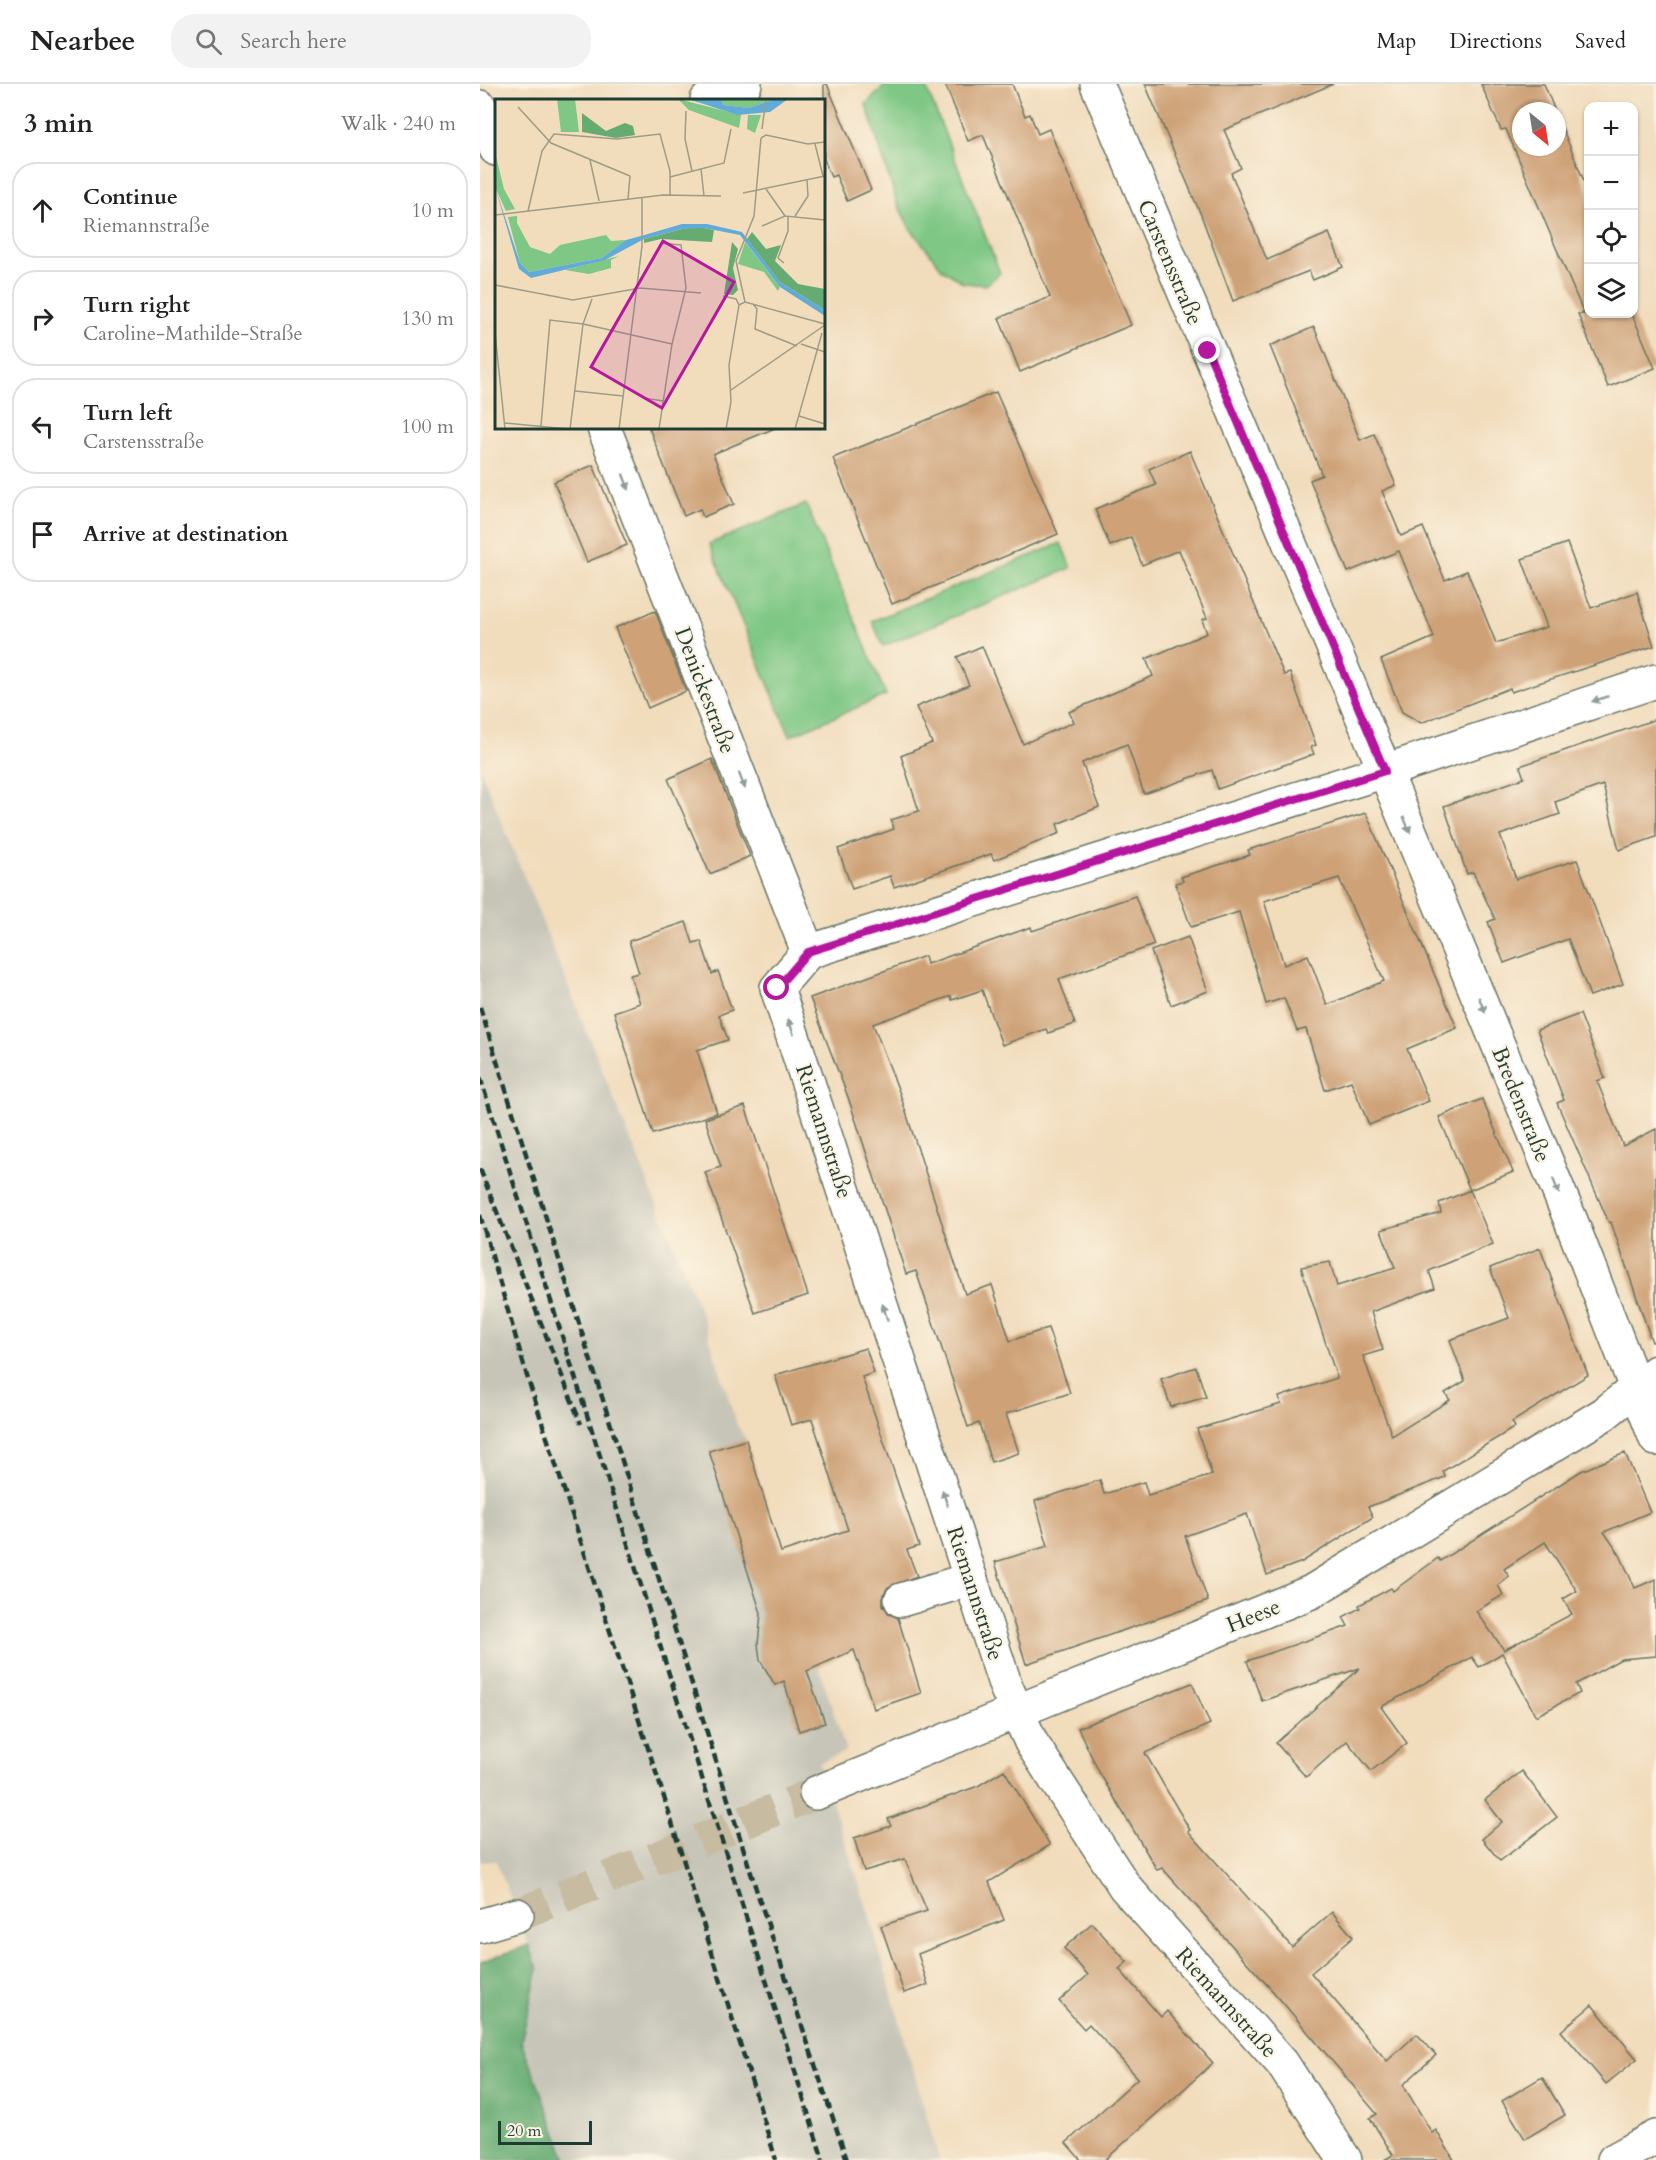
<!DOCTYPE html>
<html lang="en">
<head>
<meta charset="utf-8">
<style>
	body { margin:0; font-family:Cardo,serif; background:#f2f2f2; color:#222 }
	.controls { position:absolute; right:18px; top:18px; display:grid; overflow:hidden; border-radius:12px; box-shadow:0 2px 4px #0004 }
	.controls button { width:54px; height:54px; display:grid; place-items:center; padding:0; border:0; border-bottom:2px solid #e0e0e0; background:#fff; color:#222; font:30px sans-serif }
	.compass { position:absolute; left:1032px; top:18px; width:54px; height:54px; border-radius:50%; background:#fff; box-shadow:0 2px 4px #0004; rotate:150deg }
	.scale { position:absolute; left:18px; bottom:15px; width:94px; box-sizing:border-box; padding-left:6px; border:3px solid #1f3d34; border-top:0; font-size:16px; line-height:21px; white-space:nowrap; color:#1f3d34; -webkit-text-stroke:4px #fcf5e5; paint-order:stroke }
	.stop { position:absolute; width:18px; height:18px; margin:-14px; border:4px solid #b5179e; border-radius:50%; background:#fff }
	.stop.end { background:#b5179e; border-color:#fff; box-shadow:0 2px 6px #0008 }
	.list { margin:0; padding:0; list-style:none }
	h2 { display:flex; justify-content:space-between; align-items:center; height:78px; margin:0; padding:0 24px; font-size:26px }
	h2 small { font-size:20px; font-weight:400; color:#767676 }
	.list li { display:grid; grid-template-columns:39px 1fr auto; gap:18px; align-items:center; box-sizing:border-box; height:96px; margin:0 12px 12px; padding:0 12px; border:2px solid #e0e0e0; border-radius:24px }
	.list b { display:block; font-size:22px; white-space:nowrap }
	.list p { margin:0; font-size:20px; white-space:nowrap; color:#767676 }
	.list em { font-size:20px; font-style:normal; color:#767676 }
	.icon { flex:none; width:33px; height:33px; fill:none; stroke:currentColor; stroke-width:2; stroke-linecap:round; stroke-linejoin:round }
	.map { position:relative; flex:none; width:1176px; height:2076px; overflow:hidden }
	header { display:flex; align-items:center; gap:36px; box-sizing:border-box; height:84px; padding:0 30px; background:#fff; border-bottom:2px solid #e0e0e0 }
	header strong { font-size:28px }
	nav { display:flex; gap:33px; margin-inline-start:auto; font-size:21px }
	.search { width:420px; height:54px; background:#f2f2f2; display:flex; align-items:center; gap:15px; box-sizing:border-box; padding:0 21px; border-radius:24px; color:#767676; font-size:22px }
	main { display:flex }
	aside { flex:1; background:#fff }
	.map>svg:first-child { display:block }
</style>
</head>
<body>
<header>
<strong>Nearbee</strong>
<div class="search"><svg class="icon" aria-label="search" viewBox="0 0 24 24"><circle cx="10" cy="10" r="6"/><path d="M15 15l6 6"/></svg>Search here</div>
<nav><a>Map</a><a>Directions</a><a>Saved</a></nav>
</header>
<main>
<aside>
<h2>3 min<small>Walk · 240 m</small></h2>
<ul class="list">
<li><svg class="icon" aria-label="ahead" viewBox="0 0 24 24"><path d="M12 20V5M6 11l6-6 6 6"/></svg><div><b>Continue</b><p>Riemannstraße</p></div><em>10 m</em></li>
<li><svg class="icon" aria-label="right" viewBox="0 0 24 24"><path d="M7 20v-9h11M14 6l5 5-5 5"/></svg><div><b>Turn right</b><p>Caroline-Mathilde-Straße</p></div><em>130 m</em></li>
<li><svg class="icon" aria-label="left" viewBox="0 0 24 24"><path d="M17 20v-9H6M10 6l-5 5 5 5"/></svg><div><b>Turn left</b><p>Carstensstraße</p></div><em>100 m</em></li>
<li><svg class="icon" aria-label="arrive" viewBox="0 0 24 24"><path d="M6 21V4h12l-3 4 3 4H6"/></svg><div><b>Arrive at destination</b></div></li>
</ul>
</aside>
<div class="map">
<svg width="1176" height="2076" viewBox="0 0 1176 2076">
	<rect width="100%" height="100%" fill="#fcf5e5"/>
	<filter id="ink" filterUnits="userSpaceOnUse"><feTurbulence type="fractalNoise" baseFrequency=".0167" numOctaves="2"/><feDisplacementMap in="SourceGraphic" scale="12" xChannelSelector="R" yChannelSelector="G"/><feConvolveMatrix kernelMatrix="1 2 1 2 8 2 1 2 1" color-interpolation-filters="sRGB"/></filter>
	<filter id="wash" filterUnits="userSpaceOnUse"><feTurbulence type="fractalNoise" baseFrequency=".008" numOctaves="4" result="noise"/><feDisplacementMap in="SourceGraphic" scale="24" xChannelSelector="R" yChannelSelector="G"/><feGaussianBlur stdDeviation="1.35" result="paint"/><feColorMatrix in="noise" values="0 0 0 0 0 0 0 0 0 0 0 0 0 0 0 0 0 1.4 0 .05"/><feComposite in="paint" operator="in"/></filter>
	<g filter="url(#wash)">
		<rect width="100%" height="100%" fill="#f1dcbc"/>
		<!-- industrial -->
		<polygon fill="#c6c5b8" points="0,684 224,1237 257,1341 266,1356 366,1667 339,1679 388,1827 459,2076 87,2076 41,1957 58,1884 16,1777 0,1778"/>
		<!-- green -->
		<g fill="#7ec784" stroke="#4e825c" stroke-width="1.5">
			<polygon points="407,0 445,0 520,189 506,201 484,199 463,186 430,144 417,119 386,20"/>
			<polygon points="326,420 406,611 310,652 229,460"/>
			<polygon points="581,459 591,484 403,562 392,537"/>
		</g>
		<!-- forest -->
		<polygon fill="#66ac72" stroke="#427453" stroke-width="1.5" points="49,1861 58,1885 41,1957 87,2076 0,2076 0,1878"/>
		<g id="blocks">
			<!-- building -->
			<g fill="#cea177" fill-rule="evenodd">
				<polygon points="344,0 347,0 391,106 367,117 356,91 351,93 344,75"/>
				<polygon points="465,0 532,0 545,32 550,30 558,50 569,45 651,241 540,288 519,234 570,213 503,51 488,57"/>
				<polygon points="665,0 853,0 744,46 761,84 751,89 787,176 849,149 863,183 833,196 829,187 753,217 721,131"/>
				<polygon points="1001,0 1064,0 1075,27 1041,27 1041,63 1077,63 1077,31 1108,107 1108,230 1152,230 1175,284 1128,303 1098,230 1104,230 1026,45 1021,46"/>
				<polygon points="834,243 880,356 894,350 916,401 902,407 921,452 943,443 965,496 987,487 1016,559 1067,543 1042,475 1087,459 1111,524 1157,508 1174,562 1031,608 1030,604 941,639 922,628 901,576 954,553 919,467 868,488 830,396 842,391 790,262"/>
				<polygon points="516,308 578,450 412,520 353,374"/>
				<polygon points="169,344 295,344 233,370 254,420 223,433 220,425 204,432"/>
				<polygon points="710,367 804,591 810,589 836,661 831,663 834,670 738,705 732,686 664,710 647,660 602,679 619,723 577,740 580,749 514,776 511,770 414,803 410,792 372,805 358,765 414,745 411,736 439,727 421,672 452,659 436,623 489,601 477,573 502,562 543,660 594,638 589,628 673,592 666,575 727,549 722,536 727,534 699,466 662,481 651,453 630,462 615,425 676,401 669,385"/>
				<polygon points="113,381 147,461 107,478 74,398"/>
				<polygon points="175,527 206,607 168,624 135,544"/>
				<polygon points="1176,635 1176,753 1139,766 1123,701 1075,718 1080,730 1020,751 1036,795 1097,776 1143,900 1110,912 1088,855 1024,879 1008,838 1015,835 993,788 987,790 964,722 1044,694 1040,682"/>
				<polygon points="232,675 270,772 230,790 188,695"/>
				<path d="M 886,729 L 977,944 L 927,965 L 949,1017 L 889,1041 L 871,997 L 845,1006 L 826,945 L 817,947 L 804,914 L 786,920 L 759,828 L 711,843 L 695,799 L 703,797 L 701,793 L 770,771 L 768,766 ZM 859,794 L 904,897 L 847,921 L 828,871 L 804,881 L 784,817 Z"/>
				<polygon points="655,812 674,861 579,895 595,940 568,949 566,945 522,961 502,906 472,916 471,912 393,940 420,1010 485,1210 512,1201 530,1257 568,1244 590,1309 526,1330 539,1369 511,1378 499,1339 488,1343 436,1187 426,1190 368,1013 330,914 445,872 447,880 551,843 552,847"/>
				<polygon points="206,838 213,859 221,857 232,890 238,887 252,926 239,931 248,956 217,966 237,1029 173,1050 134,928 160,919 150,891 159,889 149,857"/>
				<polygon points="708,853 728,907 691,921 671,867"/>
				<polygon points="1100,930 1125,994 1117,997 1143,1062 1176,1045 1176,1257 1172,1258 1131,1138 1129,1139 1077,1019 1084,1016 1057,946"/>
				<polygon points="1002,1015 1033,1088 990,1106 959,1033"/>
				<polygon points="265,1022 328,1211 275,1229 225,1088 241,1083 225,1035"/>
				<polygon points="990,1106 1013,1160 949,1187 955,1204 891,1228 903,1266 883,1272 912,1352 970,1316 965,1309 985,1297 970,1256 1029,1234 1010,1184 1060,1164 1108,1291 1032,1338 1035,1343 963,1387 965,1393 888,1423 893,1433 822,1478 787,1491 767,1430 705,1452 728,1517 546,1580 515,1478 568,1462 555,1417 620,1396 624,1410 664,1398 668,1411 732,1391 717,1345 801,1320 799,1313 857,1294 821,1183 850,1178 857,1202 915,1184 901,1146 961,1129 959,1119"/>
				<polygon points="386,1264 394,1289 382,1293 439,1462 427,1466 437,1492 408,1503 403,1511 403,1521 409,1530 418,1534 441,1609 394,1625 374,1566 327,1587 345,1639 319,1647 304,1597 295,1601 280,1576 278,1560 281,1529 229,1367 266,1356 301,1468 368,1446 332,1335 311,1341 295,1291"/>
				<polygon points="716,1283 726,1313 691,1323 681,1295"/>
				<path d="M 1145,1369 L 1170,1428 L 1124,1448 L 1140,1471 L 1155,1504 L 1176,1495 L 1176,1572 L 1141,1575 L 1096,1600 L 1100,1609 L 1056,1632 L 1022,1569 L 999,1583 L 992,1573 L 901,1623 L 927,1659 L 891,1687 L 867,1657 L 826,1693 L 796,1659 L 880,1584 L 782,1617 L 767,1577 L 868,1542 L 863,1533 L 880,1524 L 879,1521 L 911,1504 L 913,1507 L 958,1474 L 960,1477 L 1101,1387 ZM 1065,1458 L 1097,1507 L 1083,1515 L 1092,1530 L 1024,1566 L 996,1527 L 1023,1511 L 1018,1501 L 1029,1492 L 1024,1485 Z"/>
				<polygon points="712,1599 730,1640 665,1669 710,1746 708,1747 812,1863 852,1828 873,1853 831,1889 907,1977 937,1950 956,1971 923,2001 952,2049 956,2046 974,2076 904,2076 913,2071 890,2034 897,2030 798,1913 682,1784 677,1786 619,1688 598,1644"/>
				<polygon points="524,1686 570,1761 509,1798 524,1836 438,1870 448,1901 424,1909 401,1842 447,1827 425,1775 384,1787 374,1754 411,1742 408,1735 498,1702"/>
				<polygon points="1042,1687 1077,1733 1020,1777 1002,1755 1022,1738 1005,1716"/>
				<polygon points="612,1839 647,1878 639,1885 681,1933 687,1927 733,1979 625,2076 601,2076 586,2059 658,1994 609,1940 604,1945 579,1917 608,1891 584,1864"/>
				<polygon points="1112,1921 1157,1975 1126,2000 1081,1947"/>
				<polygon points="1062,1993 1085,2031 1045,2055 1022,2017"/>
			</g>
		</g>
	</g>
	<g filter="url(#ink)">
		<use href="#blocks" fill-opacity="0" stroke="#687564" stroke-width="1.5"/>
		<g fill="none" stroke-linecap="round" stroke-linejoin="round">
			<!-- minor-tunnel -->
			<polyline stroke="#c7bca1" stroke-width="33" stroke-dasharray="33 16" stroke-linecap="butt" points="37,1831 336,1709"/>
			<defs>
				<g id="minor">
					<polyline points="617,0 905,687 1091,1137 1176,1355"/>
					<polyline points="227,16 265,0"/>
					<polyline points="0,23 16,65"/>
					<polyline points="124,344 328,868"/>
					<polyline points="328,868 297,904 526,1603 551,1658 645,1803 802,1979 865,2076"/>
					<polyline points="328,868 905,687 1176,597"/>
					<polyline points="421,1516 491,1495"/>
					<polyline points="336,1709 831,1508 1124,1330 1176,1288"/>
					<polyline points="0,1842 37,1831"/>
					<polyline points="1134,2076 1176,2053"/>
				</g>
			</defs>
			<!-- minor casing -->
			<use href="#minor" stroke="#687564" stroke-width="36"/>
			<!-- minor -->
			<use href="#minor" stroke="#fff" stroke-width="33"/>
			<!-- rail -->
			<g stroke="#1f3d34" stroke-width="4.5" stroke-dasharray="9 4.5" stroke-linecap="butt">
				<polyline points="0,923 277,1808 367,2076"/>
				<polyline points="0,993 343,2076"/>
				<polyline points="0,1085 101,1340"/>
				<polyline points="0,1131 47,1292 183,1710 296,2076"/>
			</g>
		</g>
		<!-- one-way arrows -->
		<defs><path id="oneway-solid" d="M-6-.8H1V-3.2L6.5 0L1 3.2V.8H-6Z" transform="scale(1.5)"/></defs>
		<g fill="#8f9e9a">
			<use href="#oneway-solid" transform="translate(146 398) rotate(69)"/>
			<use href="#oneway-solid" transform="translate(1120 615) rotate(162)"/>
			<use href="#oneway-solid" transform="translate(262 697) rotate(69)"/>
			<use href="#oneway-solid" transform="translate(927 741) rotate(68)"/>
			<use href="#oneway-solid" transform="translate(1002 921) rotate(68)"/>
			<use href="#oneway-solid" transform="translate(311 943) rotate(-109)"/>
			<use href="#oneway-solid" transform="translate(1076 1102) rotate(68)"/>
			<use href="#oneway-solid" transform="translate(405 1228) rotate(-108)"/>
			<use href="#oneway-solid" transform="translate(465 1414) rotate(-108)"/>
		</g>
	</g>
	<g fill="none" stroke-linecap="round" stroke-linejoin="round" filter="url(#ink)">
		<!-- route -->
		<polyline stroke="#b5179e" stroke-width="8" points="297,904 328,868 905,687 728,267"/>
	</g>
	<g text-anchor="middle" stroke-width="4.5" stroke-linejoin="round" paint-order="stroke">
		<!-- street labels -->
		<g font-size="22" fill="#1f3d34" stroke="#fcf5e5">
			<text transform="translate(691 178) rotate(67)" y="8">Carstensstraße</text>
			<text transform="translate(226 606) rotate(69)" y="8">Denickestraße</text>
			<text transform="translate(1042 1020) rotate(68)" y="8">Bredenstraße</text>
			<text transform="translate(345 1047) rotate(72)" y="8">Riemannstraße</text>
			<text transform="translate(496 1509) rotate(72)" y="8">Riemannstraße</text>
			<text transform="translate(773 1531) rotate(-22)" y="8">Heese</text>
			<text transform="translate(747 1918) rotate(48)" y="8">Riemannstraße</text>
		</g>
	</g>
	<!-- overview -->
	<g transform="translate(15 15)">
		<rect width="330" height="330" fill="#f1dcbc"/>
		<path d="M 62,0 L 80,0 L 84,33 L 66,33 ZM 183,0 L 246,16 L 244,29 L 194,11 ZM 226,0 L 280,0 L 254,9 L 228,6 ZM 253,16 L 266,16 L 260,34 L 252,30 ZM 0,53 L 9,90 L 20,110 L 11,112 L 0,88 ZM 22,117 L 22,124 L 35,148 L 55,155 L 65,146 L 111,136 L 116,142 L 131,141 L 107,159 L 34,173 L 25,164 L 13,118 ZM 250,143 L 285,188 L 283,192 L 269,173 L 243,165 ZM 124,157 L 116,161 L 116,169 L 94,175 L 70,171 Z" fill="#7ec784"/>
		<path d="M 87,14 L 111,32 L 130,24 L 138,27 L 140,36 L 121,39 L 87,33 ZM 204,128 L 219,131 L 217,143 L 166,140 L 149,144 L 149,140 L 187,130 ZM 257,133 L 271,150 L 286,146 L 280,162 L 303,185 L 330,190 L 330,211 L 285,183 L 252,140 ZM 237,143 L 243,150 L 238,169 L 243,191 L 238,196 L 229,195 Z" fill="#66ac72"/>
		<path d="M 193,0 L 226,0 L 228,6 L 254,9 L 280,0 L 293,0 L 275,13 L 243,16 ZM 0,88 L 25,164 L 34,173 L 107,159 L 131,141 L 146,137 L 187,125 L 212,125 L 247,133 L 285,183 L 330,211 L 330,217 L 285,188 L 245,136 L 209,129 L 187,130 L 149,140 L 110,161 L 36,179 L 24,170 Z" fill="#60abd8"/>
		<path fill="none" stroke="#9d9c86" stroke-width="1.5" d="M 23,8 L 56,44 L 135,77M 191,12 L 190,40 L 197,72M 267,30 L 271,0M 266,39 L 271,36 L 313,45 L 330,43M 320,45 L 328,77M 95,61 L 104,102M 206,70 L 209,97M 175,78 L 229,64 L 236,30M 271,90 L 290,117M 248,94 L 330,77M 133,100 L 135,77M 33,112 L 47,52 L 59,35 L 122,40 L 165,35 L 175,72 L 175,96M 0,116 L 168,96 L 226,97M 300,117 L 313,97 L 312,81M 267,127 L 290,117 L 330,121M 289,164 L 283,159 L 293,132 L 293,118M 0,186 L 78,201 L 145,189 L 206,194M 228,197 L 241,200 L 244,206M 250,203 L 241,162 L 259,117 L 266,39M 258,205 L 262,210 L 260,230 L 302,247M 244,206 L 250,203 L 330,225M 0,234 L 10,330M 306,245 L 330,253M 236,291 L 330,226M 80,292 L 128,297M 149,299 L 168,302M 304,317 L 330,325M 10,324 L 73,330M 46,327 L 55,221 L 88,225 L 97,200M 75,330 L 88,225 L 177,245M 124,330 L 147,147 L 147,98M 164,330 L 177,245 L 191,189 L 186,146 L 165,144M 231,330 L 236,303 L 234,266 L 244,206M 300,330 L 327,234"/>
		<path fill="#b5179e" fill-opacity="0.15" stroke="#b5179e" stroke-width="3" d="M 168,142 L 239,183 L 167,309 L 96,268 Z"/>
		<rect width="330" height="330" fill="none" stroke="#1f3d34" stroke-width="3"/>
	</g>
</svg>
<div class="controls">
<button>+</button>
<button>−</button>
<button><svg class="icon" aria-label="locate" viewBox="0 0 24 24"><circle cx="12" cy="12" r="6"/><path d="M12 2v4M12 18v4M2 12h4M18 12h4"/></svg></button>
<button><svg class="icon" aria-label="layers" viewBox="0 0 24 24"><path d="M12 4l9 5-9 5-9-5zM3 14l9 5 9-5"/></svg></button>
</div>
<svg class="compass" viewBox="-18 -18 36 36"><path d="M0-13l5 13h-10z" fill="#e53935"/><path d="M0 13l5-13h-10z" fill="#767676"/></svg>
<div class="scale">20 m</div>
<div class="stop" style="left:297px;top:904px"></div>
<div class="stop end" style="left:728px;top:267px"></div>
</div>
</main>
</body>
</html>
